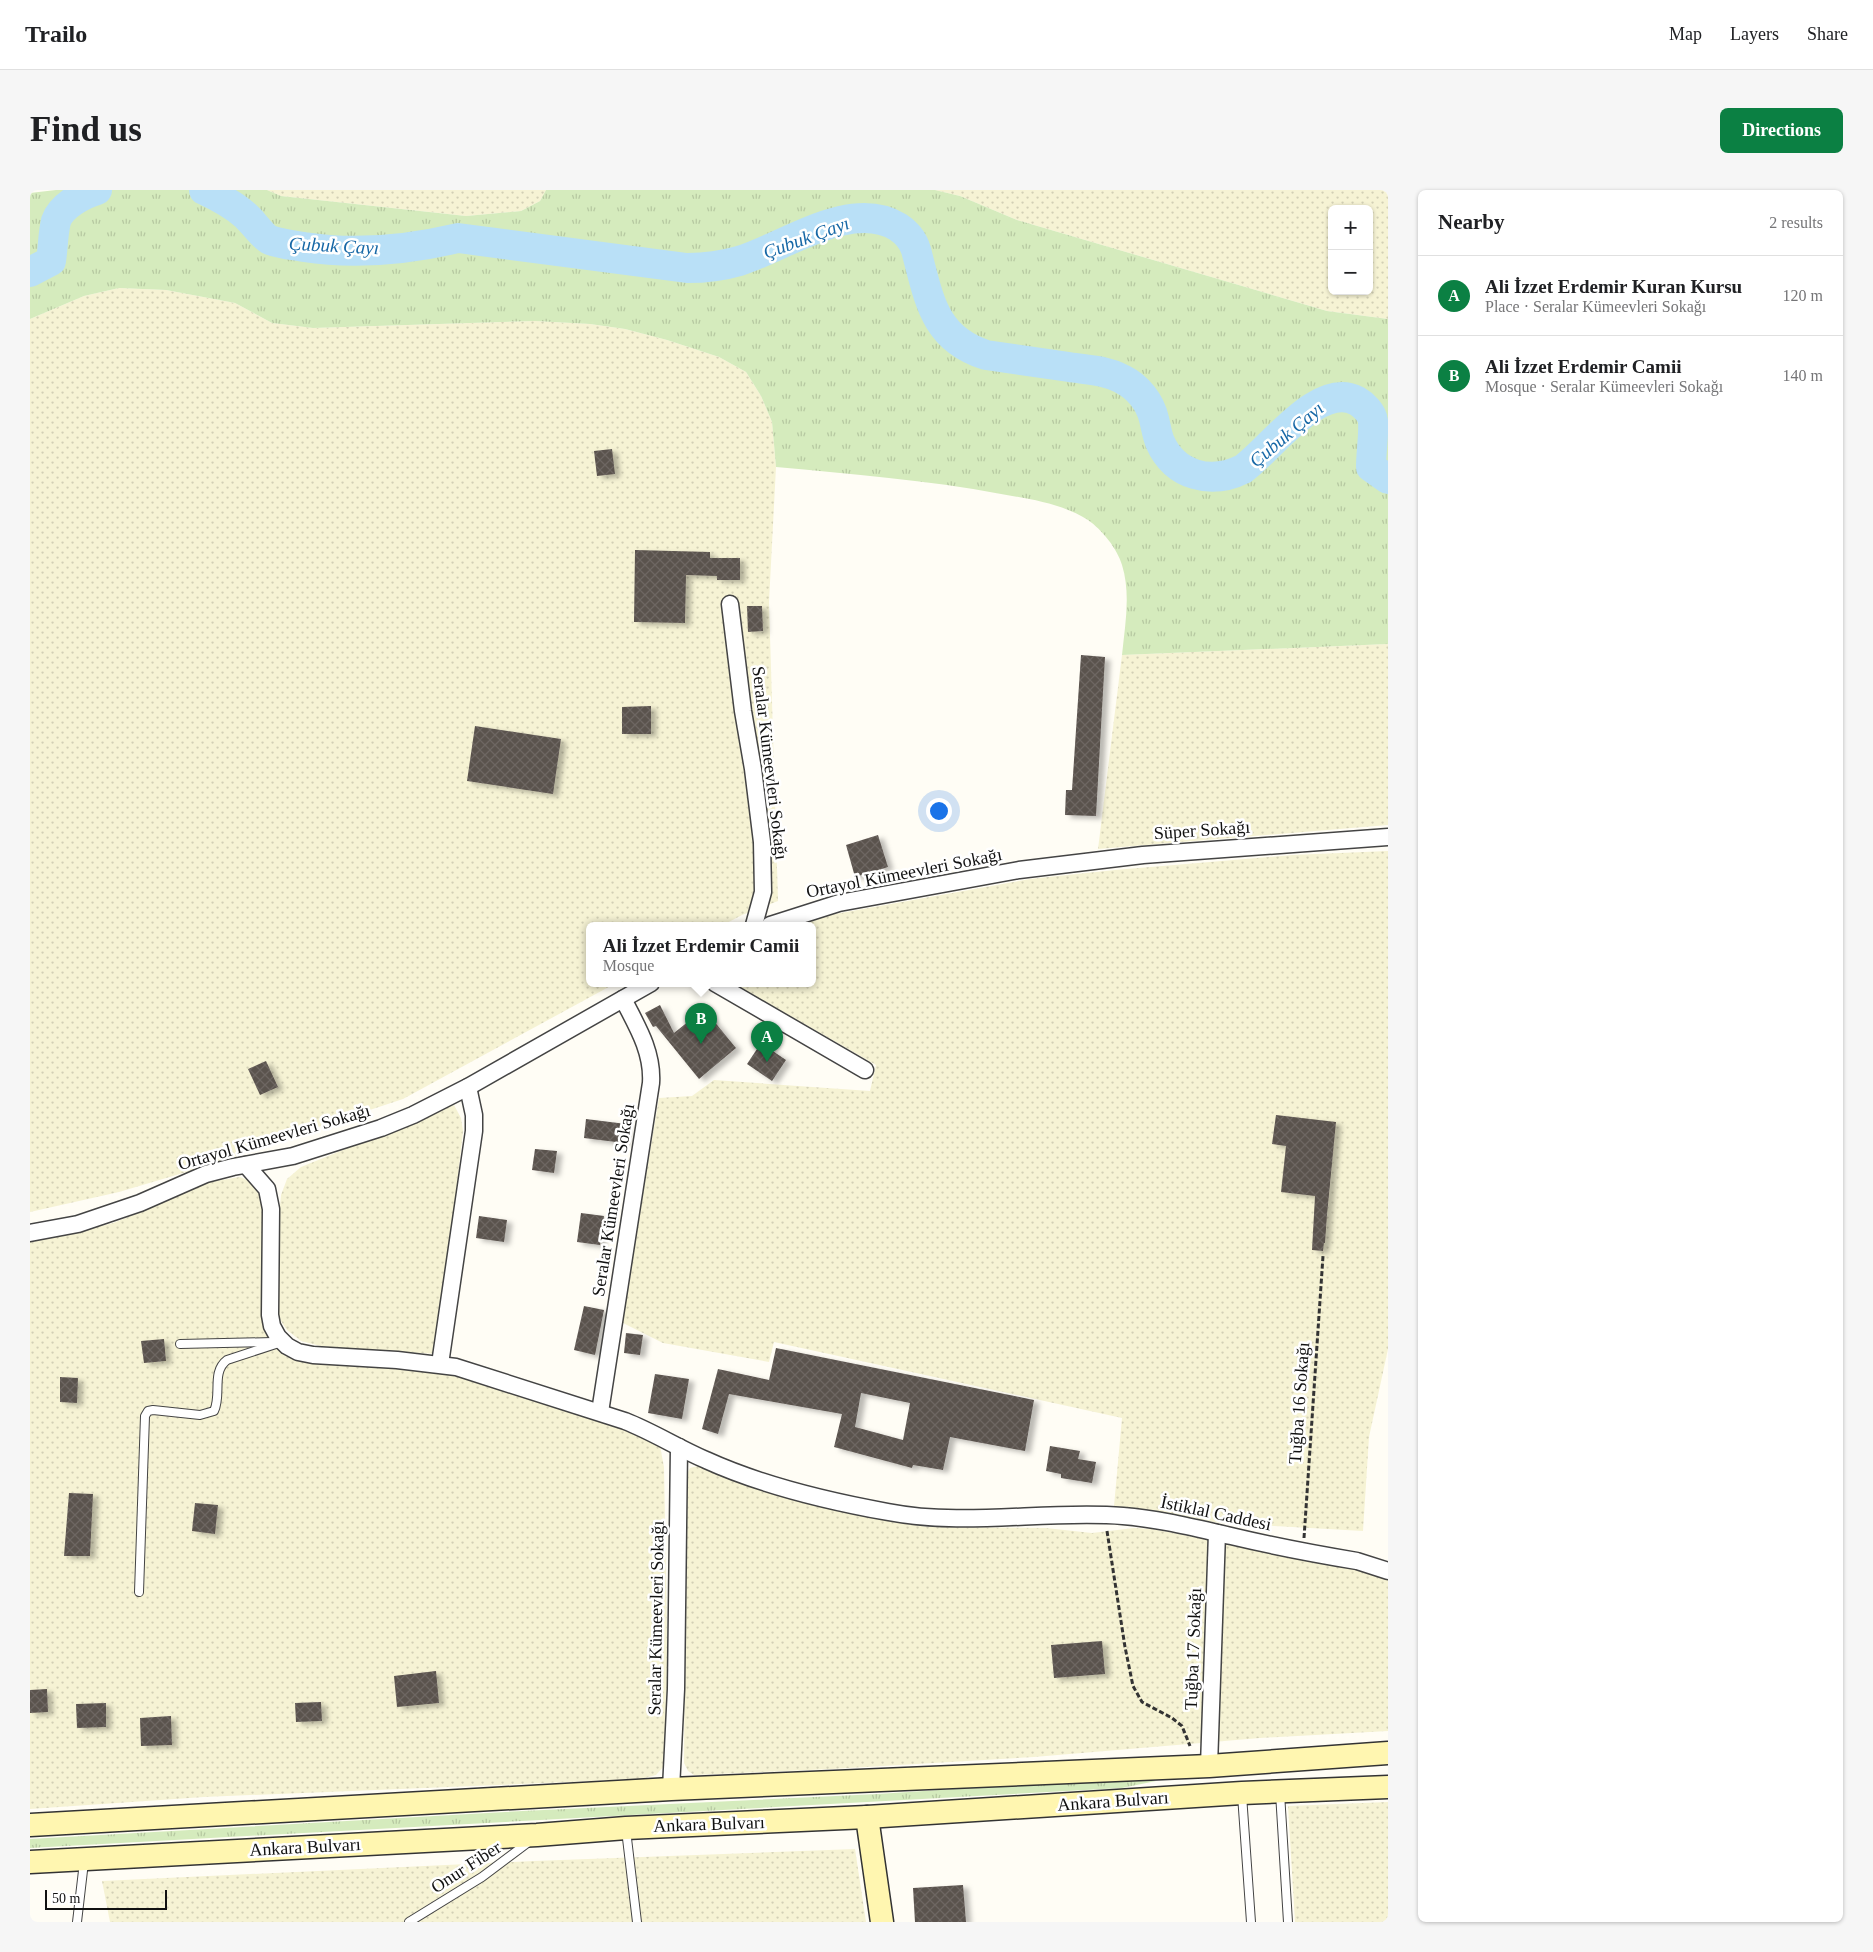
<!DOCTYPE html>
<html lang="en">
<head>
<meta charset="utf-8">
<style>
	body { margin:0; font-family:"Times New Roman",serif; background:#f6f6f6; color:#202124 }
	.controls { position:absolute; right:15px; top:15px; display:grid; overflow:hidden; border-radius:8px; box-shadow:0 1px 4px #0004 }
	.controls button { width:45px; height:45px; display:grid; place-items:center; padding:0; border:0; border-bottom:1px solid #e0e0e0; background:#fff; color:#202124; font:25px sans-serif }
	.scale { position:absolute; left:15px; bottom:12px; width:122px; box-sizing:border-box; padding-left:5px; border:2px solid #111; border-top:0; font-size:14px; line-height:18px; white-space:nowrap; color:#111; -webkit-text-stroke:4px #fff; paint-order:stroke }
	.you { position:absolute; left:908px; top:620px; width:18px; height:18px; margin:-12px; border:4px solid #fff; border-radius:50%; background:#1a73e8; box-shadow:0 0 0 8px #1a73e833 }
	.badge { display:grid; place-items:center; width:32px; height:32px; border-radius:50%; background:#0b8043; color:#fff; font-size:16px; font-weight:700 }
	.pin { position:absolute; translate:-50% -41px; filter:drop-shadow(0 1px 2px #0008) }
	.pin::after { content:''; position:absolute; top:26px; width:18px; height:15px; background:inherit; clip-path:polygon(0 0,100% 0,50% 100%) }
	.popup { position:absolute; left:556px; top:732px; width:230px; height:65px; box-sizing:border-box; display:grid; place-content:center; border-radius:8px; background:#fff; filter:drop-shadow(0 1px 4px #0005); font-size:16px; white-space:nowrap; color:#757577 }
	.popup b { font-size:19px; color:#202124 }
	.popup::after { content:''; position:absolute; left:50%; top:100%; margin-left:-10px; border:10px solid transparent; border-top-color:#fff }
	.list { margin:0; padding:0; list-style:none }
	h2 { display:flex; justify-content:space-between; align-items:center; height:65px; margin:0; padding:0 20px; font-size:21px }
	h2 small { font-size:16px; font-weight:400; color:#757577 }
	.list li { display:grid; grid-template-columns:32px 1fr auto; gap:15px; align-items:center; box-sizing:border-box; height:80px; padding:0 20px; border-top:1px solid #e0e0e0 }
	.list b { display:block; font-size:19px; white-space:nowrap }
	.list p { margin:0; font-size:16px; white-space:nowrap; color:#757577 }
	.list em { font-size:16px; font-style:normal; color:#757577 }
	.map { position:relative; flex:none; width:1358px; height:1732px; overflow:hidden; border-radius:8px }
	header { display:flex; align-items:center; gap:30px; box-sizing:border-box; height:70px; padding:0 25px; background:#fff; border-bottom:1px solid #e0e0e0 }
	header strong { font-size:24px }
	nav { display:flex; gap:28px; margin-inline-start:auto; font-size:18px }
	.intro { display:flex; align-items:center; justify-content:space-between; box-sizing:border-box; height:120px; padding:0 30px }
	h1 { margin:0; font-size:35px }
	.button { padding:12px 22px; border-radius:8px; background:#0b8043; color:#fff; font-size:18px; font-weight:700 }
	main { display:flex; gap:30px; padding:0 30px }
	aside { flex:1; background:#fff; border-radius:8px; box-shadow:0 1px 4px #0004 }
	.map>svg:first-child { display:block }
</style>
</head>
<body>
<header>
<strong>Trailo</strong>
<nav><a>Map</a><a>Layers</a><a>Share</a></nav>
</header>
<div class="intro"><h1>Find us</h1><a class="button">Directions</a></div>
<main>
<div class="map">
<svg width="1358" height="1732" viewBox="0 0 1358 1732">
	<defs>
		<pattern id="farmland-dots" width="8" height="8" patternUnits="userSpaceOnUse" patternTransform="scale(1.25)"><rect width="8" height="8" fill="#f6f3d4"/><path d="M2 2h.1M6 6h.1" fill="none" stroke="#d2cfb5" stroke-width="1.8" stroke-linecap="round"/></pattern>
		<pattern id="grass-tufts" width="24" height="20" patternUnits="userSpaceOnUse" patternTransform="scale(1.25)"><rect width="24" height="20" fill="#d5ebbd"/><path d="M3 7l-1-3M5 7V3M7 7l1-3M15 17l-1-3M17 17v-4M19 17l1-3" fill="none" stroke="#b6c8a1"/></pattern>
		<pattern id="building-cross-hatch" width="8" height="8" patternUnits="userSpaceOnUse" patternTransform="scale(1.25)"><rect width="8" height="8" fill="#5a524d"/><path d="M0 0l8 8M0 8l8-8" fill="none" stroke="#6d6662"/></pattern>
		<filter id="shadow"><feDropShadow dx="5.5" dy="3" stdDeviation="2.5" flood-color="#0004"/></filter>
	</defs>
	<rect width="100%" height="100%" fill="#fffdf5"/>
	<!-- farmland -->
	<g fill="url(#farmland-dots)" fill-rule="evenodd">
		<polygon points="237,0 516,0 510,11 491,21 436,26 251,6"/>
		<path d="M 905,0 L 1358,0 L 1358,129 L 1297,121 L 987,30 L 930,6 ZM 1302,19 L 1339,19 L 1339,101 L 1302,101 Z"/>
		<polygon points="89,98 136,100 205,113 242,133 283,138 505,131 560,134 595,139 637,150 689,167 716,182 731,206 742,232 746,277 739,412 748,711 712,725 693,735 560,735 560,793 586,793 373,909 276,941 190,972 89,1002 0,1022 0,129 54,106"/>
		<polygon points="1358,454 1358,635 1068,659 1092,465"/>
		<polygon points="1358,661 1358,1159 1339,1247 1333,1341 1189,1333 1148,1325 1084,1316 1092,1228 744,1152 739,1172 633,1153 591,1132 629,908 662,906 684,890 840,901 846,875 703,793 782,793 782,735 768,735 805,724 1000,689 1085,680 1263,665"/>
		<polygon points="424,915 431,928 433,941 408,1164 318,1159 291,1156 271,1151 257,1140 249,1128 248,1039 251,1005 257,989 271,977"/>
		<polygon points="210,987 226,993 232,1002 234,1138 253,1163 268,1170 402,1181 428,1187 547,1220 619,1249 630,1256 634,1277 638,1490 634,1576 626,1585 611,1589 174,1607 0,1619 0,1051 32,1046 83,1033 119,1019 151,1002 174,993"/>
		<polygon points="668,1276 764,1309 862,1332 898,1337 1016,1338 1062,1343 1104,1338 1122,1339 1322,1377 1358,1387 1358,1541 1230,1548 1004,1567 802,1579 664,1585 658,1581 654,1573 656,1293 656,1286 660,1278"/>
		<polygon points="1358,1612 1358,1732 1265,1732 1258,1616"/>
		<polygon points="825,1659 836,1732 80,1732 72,1691 504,1671"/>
	</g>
	<!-- grass -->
	<g fill="url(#grass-tufts)">
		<path d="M 26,0 L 237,0 L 251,6 L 436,26 L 491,21 L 510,11 L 516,0 L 905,0 L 930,6 L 987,30 L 1297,121 L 1358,129 L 1358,454 L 1092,465 C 1095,435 1101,404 1092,375 C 1087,358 1072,340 1058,330 C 1033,314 1000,309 971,304 C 897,290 821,284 746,277 L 742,232 L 731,206 L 716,182 L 689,167 L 637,150 L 595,139 L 560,134 L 505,131 L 283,138 L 242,133 L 205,113 L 136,100 L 89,98 L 54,106 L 0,129 L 0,3 Z"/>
		<polygon points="1091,1588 1126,1591 1092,1598 0,1658 0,1649 493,1621 848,1604"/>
	</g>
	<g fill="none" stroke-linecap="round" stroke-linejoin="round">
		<!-- river -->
		<g stroke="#b9e0f7" stroke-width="30">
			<path d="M 174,0 C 189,7 204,15 216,26 C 223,32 233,47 240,50 C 250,54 263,55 274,57 C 326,65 377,60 428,48 L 657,78 C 675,78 692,76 709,71 C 755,57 821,8 868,37 C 877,43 883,50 886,60 C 899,108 903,148 956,165 C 984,169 1012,173 1039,177 C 1057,180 1076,180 1092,189 C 1108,197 1120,212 1124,229 C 1126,237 1127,245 1130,252 C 1145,286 1181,295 1213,279 C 1241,259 1289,190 1327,211 C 1334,215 1342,223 1343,231 C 1344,246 1341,262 1341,277 L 1358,289"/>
			<path d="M 0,82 L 21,71 C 23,58 23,43 26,31 C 31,16 53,4 67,0"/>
		</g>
	</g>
	<!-- building -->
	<g fill="url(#building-cross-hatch)" fill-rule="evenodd" filter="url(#shadow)">
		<polygon points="582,259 585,284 567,286 564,261"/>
		<polygon points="605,360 680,362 680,368 710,368 710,390 687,390 687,386 656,385 655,433 604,432"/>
		<polygon points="717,416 732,416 733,441 718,442"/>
		<polygon points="1051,465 1075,467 1066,626 1035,625 1036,600 1042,600"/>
		<polygon points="621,516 621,544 592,544 592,517"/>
		<polygon points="445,536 531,549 523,604 437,591"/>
		<polygon points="848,645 858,677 825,687 816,655"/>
		<polygon points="630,815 644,843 674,819 706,858 669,889 626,836 623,837 615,823"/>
		<polygon points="731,853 756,870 742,891 717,874"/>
		<polygon points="236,871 248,897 230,905 218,879"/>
		<polygon points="1246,925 1306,932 1297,1025 1295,1053 1294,1053 1293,1061 1282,1060 1285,1006 1251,1002 1256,956 1242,954"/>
		<polygon points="556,929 596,934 594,953 554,948"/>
		<polygon points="505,959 527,961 524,983 502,980"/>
		<polygon points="551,1023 574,1026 570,1055 547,1052"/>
		<polygon points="449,1026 477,1030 474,1052 446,1048"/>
		<polygon points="554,1116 574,1120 565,1165 544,1160"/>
		<polygon points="596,1143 613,1145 610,1165 594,1163"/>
		<polygon points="134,1149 136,1171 114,1173 111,1151"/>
		<path d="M 746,1158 L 1004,1210 L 995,1261 L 920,1247 L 913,1280 L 883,1275 L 882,1278 L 804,1257 L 812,1224 L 699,1204 L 688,1244 L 672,1239 L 688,1179 L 739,1190 ZM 831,1203 L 880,1213 L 873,1250 L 825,1237 Z"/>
		<polygon points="625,1184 659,1189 652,1229 618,1223"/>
		<polygon points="30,1187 48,1188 47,1213 30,1212"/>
		<polygon points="1020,1256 1050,1261 1048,1269 1066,1272 1062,1293 1031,1288 1031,1284 1016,1281"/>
		<polygon points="39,1303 63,1304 60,1366 34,1366"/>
		<polygon points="165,1313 188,1315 185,1344 162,1341"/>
		<polygon points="1072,1451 1075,1484 1024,1488 1021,1455"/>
		<polygon points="406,1481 409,1513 367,1517 364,1486"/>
		<polygon points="17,1499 18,1522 0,1523 0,1500"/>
		<polygon points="291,1512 292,1531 266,1532 265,1513"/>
		<polygon points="76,1513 76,1537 47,1538 46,1514"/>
		<polygon points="141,1526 142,1555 111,1556 110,1528"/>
		<polygon points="933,1695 936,1732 885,1732 883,1698"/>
	</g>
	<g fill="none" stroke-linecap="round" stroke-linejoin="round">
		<defs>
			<g id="lane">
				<polyline points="150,1154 243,1152"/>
				<path d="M 109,1402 L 115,1226 L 118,1221 L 123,1220 L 170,1225 L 184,1221 C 192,1205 181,1182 197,1170 L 252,1152"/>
				<polyline points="1250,1603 1258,1732"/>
				<polyline points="1212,1605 1221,1732"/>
				<polyline points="596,1640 607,1732"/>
				<polyline points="47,1732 54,1672"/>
				<polyline points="379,1732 452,1687 500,1651"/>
			</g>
			<g id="street">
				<polyline points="700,414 713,521 723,579 732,652 733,702 724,735"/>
				<polyline points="740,735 809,713 989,680 1113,665 1358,647"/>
				<polyline points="685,793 835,880"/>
				<path d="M 216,975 L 237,999 L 241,1019 L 240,1125 L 242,1136 L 248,1147 L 257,1156 L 268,1162 L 283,1165 L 367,1170 L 426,1177 L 595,1231 C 623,1242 648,1258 676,1270 C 733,1296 797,1311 858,1322 C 936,1337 1015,1320 1093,1326 C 1130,1329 1165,1338 1201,1346 C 1243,1356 1285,1364 1327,1371 L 1358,1381"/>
				<polyline points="0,1043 48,1034 110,1013 176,984 203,977 263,966 351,938 383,925 438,897 621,793"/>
				<polyline points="410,1174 444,941 444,925 438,897"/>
				<path d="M 570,1222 L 621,893 C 623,862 607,836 593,809"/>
				<polyline points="1179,1576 1187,1343"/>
				<polyline points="641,1599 646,1499 649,1257"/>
			</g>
			<g id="secondary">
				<polyline points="837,1627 852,1732"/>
				<polyline points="0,1635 641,1599 1179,1576 1358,1563"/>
				<polyline points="0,1672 507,1645 596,1638 837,1627 1212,1603 1358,1597"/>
			</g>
		</defs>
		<!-- lane casing -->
		<use href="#lane" stroke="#444" stroke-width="10"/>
		<!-- street casing -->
		<use href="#street" stroke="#444" stroke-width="19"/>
		<!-- secondary casing -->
		<use href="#secondary" stroke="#333" stroke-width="25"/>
		<!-- path -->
		<g stroke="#333" stroke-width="3" stroke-dasharray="5 2.5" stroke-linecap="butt">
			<polyline points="1077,1341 1095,1457 1103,1496 1112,1512 1142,1528 1152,1536 1160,1556"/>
			<polyline points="1274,1348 1293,1066"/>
		</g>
		<!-- lane -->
		<use href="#lane" stroke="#fff" stroke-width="8"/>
		<!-- street -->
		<use href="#street" stroke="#fff" stroke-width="16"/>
		<!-- secondary -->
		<use href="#secondary" stroke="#fff6b0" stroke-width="22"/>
	</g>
	<g text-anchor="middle" stroke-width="5" stroke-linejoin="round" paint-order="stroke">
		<!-- street labels -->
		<g font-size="18" fill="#111" stroke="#fff">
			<text transform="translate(740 573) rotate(83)" y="6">Seralar Kümeevleri Sokağı</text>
			<text transform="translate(1172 640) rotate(-4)" y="6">Süper Sokağı</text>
			<text transform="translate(874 683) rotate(-11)" y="6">Ortayol Kümeevleri Sokağı</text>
			<text transform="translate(244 947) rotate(-16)" y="6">Ortayol Kümeevleri Sokağı</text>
			<text transform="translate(583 1010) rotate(-81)" y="6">Seralar Kümeevleri Sokağı</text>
			<text transform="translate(1269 1213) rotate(-86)" y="6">Tuğba 16 Sokağı</text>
			<text transform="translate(1186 1323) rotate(12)" y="6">İstiklal Caddesi</text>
			<text transform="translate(626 1428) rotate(-89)" y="6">Seralar Kümeevleri Sokağı</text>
			<text transform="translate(1163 1459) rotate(-88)" y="6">Tuğba 17 Sokağı</text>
			<text transform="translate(1083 1611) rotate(-4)" y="6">Ankara Bulvarı</text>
			<text transform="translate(679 1634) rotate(-2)" y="6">Ankara Bulvarı</text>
			<text transform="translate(275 1657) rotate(-3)" y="6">Ankara Bulvarı</text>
			<text transform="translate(436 1677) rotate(-33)" y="6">Onur Fiber</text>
		</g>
		<!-- water labels -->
		<g font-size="19" font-style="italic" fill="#1768a6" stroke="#fff">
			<text transform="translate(776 47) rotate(-20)" y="7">Çubuk Çayı</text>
			<text transform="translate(304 55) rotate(3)" y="7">Çubuk Çayı</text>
			<text transform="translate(1256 244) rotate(-40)" y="7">Çubuk Çayı</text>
		</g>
	</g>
</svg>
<div class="controls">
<button>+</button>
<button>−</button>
</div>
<div class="scale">50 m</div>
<div class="you"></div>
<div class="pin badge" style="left:737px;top:872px">A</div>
<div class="pin badge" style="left:671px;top:854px">B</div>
<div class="popup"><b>Ali İzzet Erdemir Camii</b>Mosque</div>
</div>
<aside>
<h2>Nearby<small>2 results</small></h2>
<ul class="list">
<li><span class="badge">A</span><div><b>Ali İzzet Erdemir Kuran Kursu</b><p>Place · Seralar Kümeevleri Sokağı</p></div><em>120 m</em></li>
<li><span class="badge">B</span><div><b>Ali İzzet Erdemir Camii</b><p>Mosque · Seralar Kümeevleri Sokağı</p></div><em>140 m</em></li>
</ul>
</aside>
</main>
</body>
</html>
